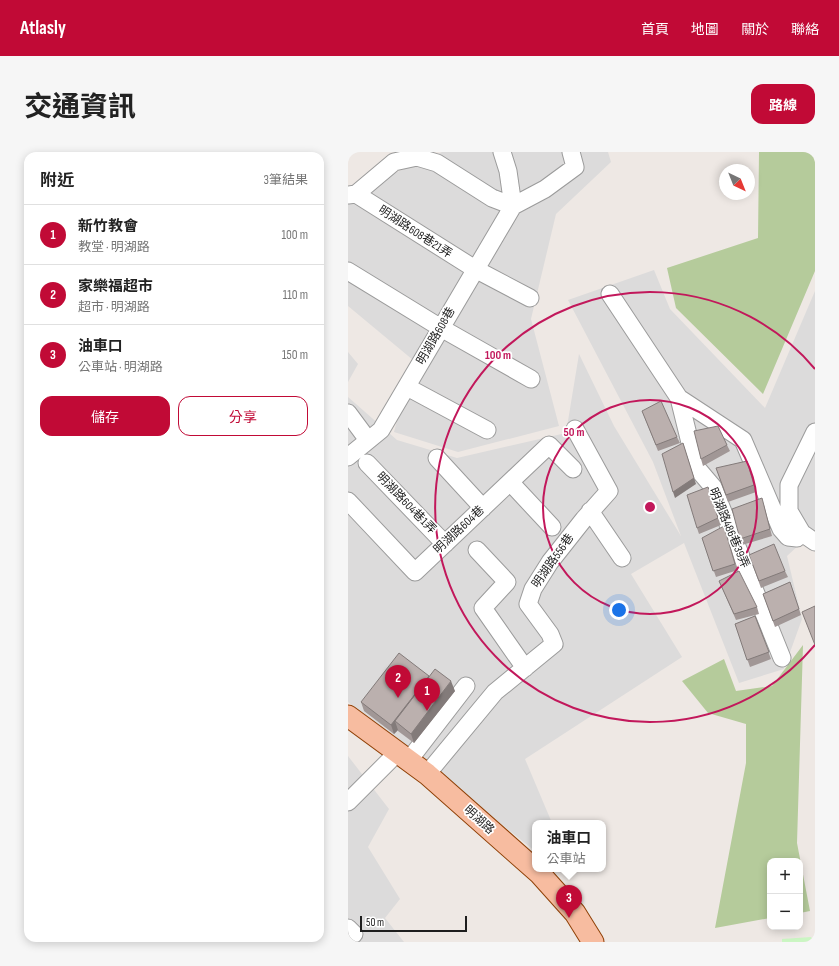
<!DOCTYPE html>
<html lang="zh-TW">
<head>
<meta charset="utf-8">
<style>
  body { margin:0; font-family:"Sofia Sans Condensed","Noto Sans TC",sans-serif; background:#f6f6f6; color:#222 }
  .controls { position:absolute; right:12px; bottom:12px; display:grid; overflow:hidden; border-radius:8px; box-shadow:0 2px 10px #0003 }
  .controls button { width:36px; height:36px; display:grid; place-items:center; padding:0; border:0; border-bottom:1px solid #e0e0e0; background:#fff; color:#222; font:20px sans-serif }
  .compass { position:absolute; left:371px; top:12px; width:36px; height:36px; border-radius:50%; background:#fff; box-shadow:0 2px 10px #0003; rotate:137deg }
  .scale { position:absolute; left:12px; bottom:10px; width:107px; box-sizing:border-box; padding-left:4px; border:2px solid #1e1e1e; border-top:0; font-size:11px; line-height:14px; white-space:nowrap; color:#1e1e1e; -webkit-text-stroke:3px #fff; paint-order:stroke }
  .you { position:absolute; left:271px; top:458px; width:14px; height:14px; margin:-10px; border:3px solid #fff; border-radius:50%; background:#1a73e8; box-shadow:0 0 0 6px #1a73e833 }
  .badge { display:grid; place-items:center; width:26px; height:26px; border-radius:50%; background:#c10a36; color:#fff; font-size:13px; font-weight:700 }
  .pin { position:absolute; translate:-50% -33px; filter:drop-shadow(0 1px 2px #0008) }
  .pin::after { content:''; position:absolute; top:21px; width:14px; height:12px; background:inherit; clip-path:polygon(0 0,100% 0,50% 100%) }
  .popup { position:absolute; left:184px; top:668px; width:74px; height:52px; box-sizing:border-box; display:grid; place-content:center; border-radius:8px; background:#fff; filter:drop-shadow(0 1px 3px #0005); font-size:13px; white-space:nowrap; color:#767676 }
  .popup b { font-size:15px; color:#222 }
  .popup::after { content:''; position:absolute; left:50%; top:100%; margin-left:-8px; border:8px solid transparent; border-top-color:#fff }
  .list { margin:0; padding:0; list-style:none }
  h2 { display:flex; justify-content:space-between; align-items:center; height:52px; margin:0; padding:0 16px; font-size:17px }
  h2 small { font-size:13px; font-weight:400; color:#767676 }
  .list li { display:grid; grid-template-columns:26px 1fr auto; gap:12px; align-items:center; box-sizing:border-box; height:60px; padding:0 16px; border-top:1px solid #e0e0e0 }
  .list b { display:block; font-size:15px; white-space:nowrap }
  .list p { margin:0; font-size:13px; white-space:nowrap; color:#767676 }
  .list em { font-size:13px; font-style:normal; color:#767676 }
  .actions { display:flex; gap:8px; padding:12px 16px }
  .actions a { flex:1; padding:9px 0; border:1px solid #c10a36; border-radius:12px; text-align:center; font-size:14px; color:#c10a36 }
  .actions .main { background:#c10a36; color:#fff }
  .map { position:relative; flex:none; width:467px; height:790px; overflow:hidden; border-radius:12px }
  header { display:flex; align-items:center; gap:24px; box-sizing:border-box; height:56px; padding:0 20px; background:#c10a36; color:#fff }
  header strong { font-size:19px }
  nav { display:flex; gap:22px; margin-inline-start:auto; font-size:14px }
  .intro { display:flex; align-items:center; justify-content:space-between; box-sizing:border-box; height:96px; padding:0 24px }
  h1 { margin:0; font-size:28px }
  .button { padding:10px 18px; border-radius:12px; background:#c10a36; color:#fff; font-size:14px; font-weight:700 }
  main { display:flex; gap:24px; padding:0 24px }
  aside { flex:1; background:#fff; border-radius:12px; box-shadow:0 2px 10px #0003 }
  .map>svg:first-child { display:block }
</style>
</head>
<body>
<header>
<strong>Atlasly</strong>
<nav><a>首頁</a><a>地圖</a><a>關於</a><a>聯絡</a></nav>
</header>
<div class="intro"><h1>交通資訊</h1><a class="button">路線</a></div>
<main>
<aside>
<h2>附近<small>3筆結果</small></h2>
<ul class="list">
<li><span class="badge">1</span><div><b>新竹教會</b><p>教堂 · 明湖路</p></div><em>100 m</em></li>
<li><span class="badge">2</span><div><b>家樂福超市</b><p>超市 · 明湖路</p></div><em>110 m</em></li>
<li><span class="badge">3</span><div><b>油車口</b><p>公車站 · 明湖路</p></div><em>150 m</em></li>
</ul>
<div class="actions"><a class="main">儲存</a><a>分享</a></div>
</aside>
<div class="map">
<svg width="467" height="790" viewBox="0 0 467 790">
  <rect width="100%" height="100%" fill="#eee8e4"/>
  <!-- residential -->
  <path fill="#dcdbdb" d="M94 0H260L263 10 208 62 183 167 211 274 110 300 46 280 65 208 0 154V42Z
    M306 118 322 157 417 256 467 139V378L439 404 454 467 436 517 391 531 336 391 283 422 334 505 177 607 204 671H187V699L0 550V245L49 288 109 306 218 281 231 202 266 274 333 384 305 310 220 148Z
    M0 200 10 212 0 230Z
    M0 604 41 657 20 695 52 747 37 766 56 790H0Z"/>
  <!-- forest -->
  <path fill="#b5cb9b" d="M411 0H467V119L415 242 328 156 319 116 410 86Z
    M455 493 449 691 462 759 452 761V709H422V766L367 776 398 611V572L360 561 334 529 376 507 388 539 424 534Z"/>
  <!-- park -->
  <path fill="#cbf6c3" d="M463 785 466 790H434V787Z"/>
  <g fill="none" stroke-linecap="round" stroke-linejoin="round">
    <!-- minor casing -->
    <g stroke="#9b9b9b" stroke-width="19">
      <path id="minor" d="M154 0 160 19 165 54
        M8 42 127 117 182 146
        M0 43 8 42 46 10 69 5 89 11 144 46 165 54
        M165 54 197 37 227 15 223 0
        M0 119 93 176 183 227
        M262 142 331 246 395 288 433 377 440 385 449 386 454 381
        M59 235 139 278
        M331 246 348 315 365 335 434 506
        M0 261 20 288
        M467 280 441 333V359L454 381 467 390
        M0 305 33 278 165 54
        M89 306 135 356
        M19 311 97 392
        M162 330 204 375
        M0 349 67 420 201 293 225 317
        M242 359 274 406
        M129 398 159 430 135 456 177 516
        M61 608 118 534
        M79 622 147 540 206 492 202 482 180 452 185 437 202 410 236 367 261 339 227 277
        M0 650 50 600
        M0 776 6 782"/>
    </g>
    <!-- major casing -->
    <g stroke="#904107" stroke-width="23">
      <path id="major" d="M0 564 79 622 192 722 227 761 245 790"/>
    </g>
    <!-- minor -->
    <use href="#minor" stroke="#fff" stroke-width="17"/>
    <!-- major -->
    <use href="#major" stroke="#f7bca0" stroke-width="21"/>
  </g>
  <!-- wall -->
  <path fill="#a19796" d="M294 259 329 285 332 291 310 299Z
    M379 293 382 299 355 314 353 307Z
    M401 315 408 340 380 350 368 316Z
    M360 335 373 373 351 382 349 376Z
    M416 353 424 384 394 393 392 387Z
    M378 381 390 418 368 425 354 386Z
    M401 403 437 419 440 425 413 436Z
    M371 429 409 455 411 462 388 468Z
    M442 430 453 463 427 475 415 442Z
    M407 464 423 507 402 515 387 472Z
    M81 525 107 539 66 591 50 579V578L46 582 16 559 13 550Z"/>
  <!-- shaded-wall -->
  <path fill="#837b7a" d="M335 291 348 332 327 346 325 340Z
    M81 524 84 533 47 569 50 578 46 582 43 573Z
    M103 529 107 539 66 591 63 582Z"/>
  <!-- building -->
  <path fill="#bbb0ae" stroke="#837b7a" d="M313 249 329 285 308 293 294 259Z
    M370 274 379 293 353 307 346 279Z
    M335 291 346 326 325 340 314 302Z
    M399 309 406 333 378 343 368 316Z
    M360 335 370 366 349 376 339 343Z
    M414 346 422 377 392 387 384 357Z
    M376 374 387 412 365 419 354 386Z
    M426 392 437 419 411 429 401 403Z
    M391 419 409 455 386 462 371 429Z
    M442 430 451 457 425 469 415 442Z
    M467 454V493L454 460Z
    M407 464 421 500 399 508 387 472Z
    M51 501 81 524 43 573 13 550Z
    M87 517 103 529 63 582 47 569Z"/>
  <!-- distance rings -->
  <g fill="none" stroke="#c2185b" stroke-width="2">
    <circle cx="302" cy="355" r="107"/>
    <path d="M467 493A215 215 0 1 1 467 217"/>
  </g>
  <g text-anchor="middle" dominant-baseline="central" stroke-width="3.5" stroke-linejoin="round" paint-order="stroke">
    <!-- street labels -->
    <g font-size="12" fill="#1e1e1e" stroke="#fff">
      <text transform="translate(67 80) rotate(33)">明湖路608巷21弄</text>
      <text transform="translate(88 184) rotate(-60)">明湖路608巷</text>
      <text transform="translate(58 351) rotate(46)">明湖路604巷1弄</text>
      <text transform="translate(381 376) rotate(67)">明湖路486巷39弄</text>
      <text transform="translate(111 378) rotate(-43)">明湖路604巷</text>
      <text transform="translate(205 409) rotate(-55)">明湖路556巷</text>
      <text transform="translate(131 668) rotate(42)">明湖路</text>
    </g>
  </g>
  <circle cx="302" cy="355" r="6" fill="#c2185b" stroke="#fff" stroke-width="2"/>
  <g font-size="12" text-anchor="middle" font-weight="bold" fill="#c2185b" stroke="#fff" stroke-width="3.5" stroke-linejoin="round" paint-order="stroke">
    <text x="150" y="207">100 m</text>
    <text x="226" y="284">50 m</text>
  </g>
</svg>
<div class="controls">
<button>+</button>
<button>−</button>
</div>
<svg class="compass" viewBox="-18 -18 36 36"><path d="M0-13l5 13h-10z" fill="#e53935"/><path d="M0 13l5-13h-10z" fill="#767676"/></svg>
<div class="scale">50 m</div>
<div class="you"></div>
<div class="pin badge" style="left:79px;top:559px">1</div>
<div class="pin badge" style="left:50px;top:546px">2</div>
<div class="pin badge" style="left:221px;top:766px">3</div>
<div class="popup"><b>油車口</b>公車站</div>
</div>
</main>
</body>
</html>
